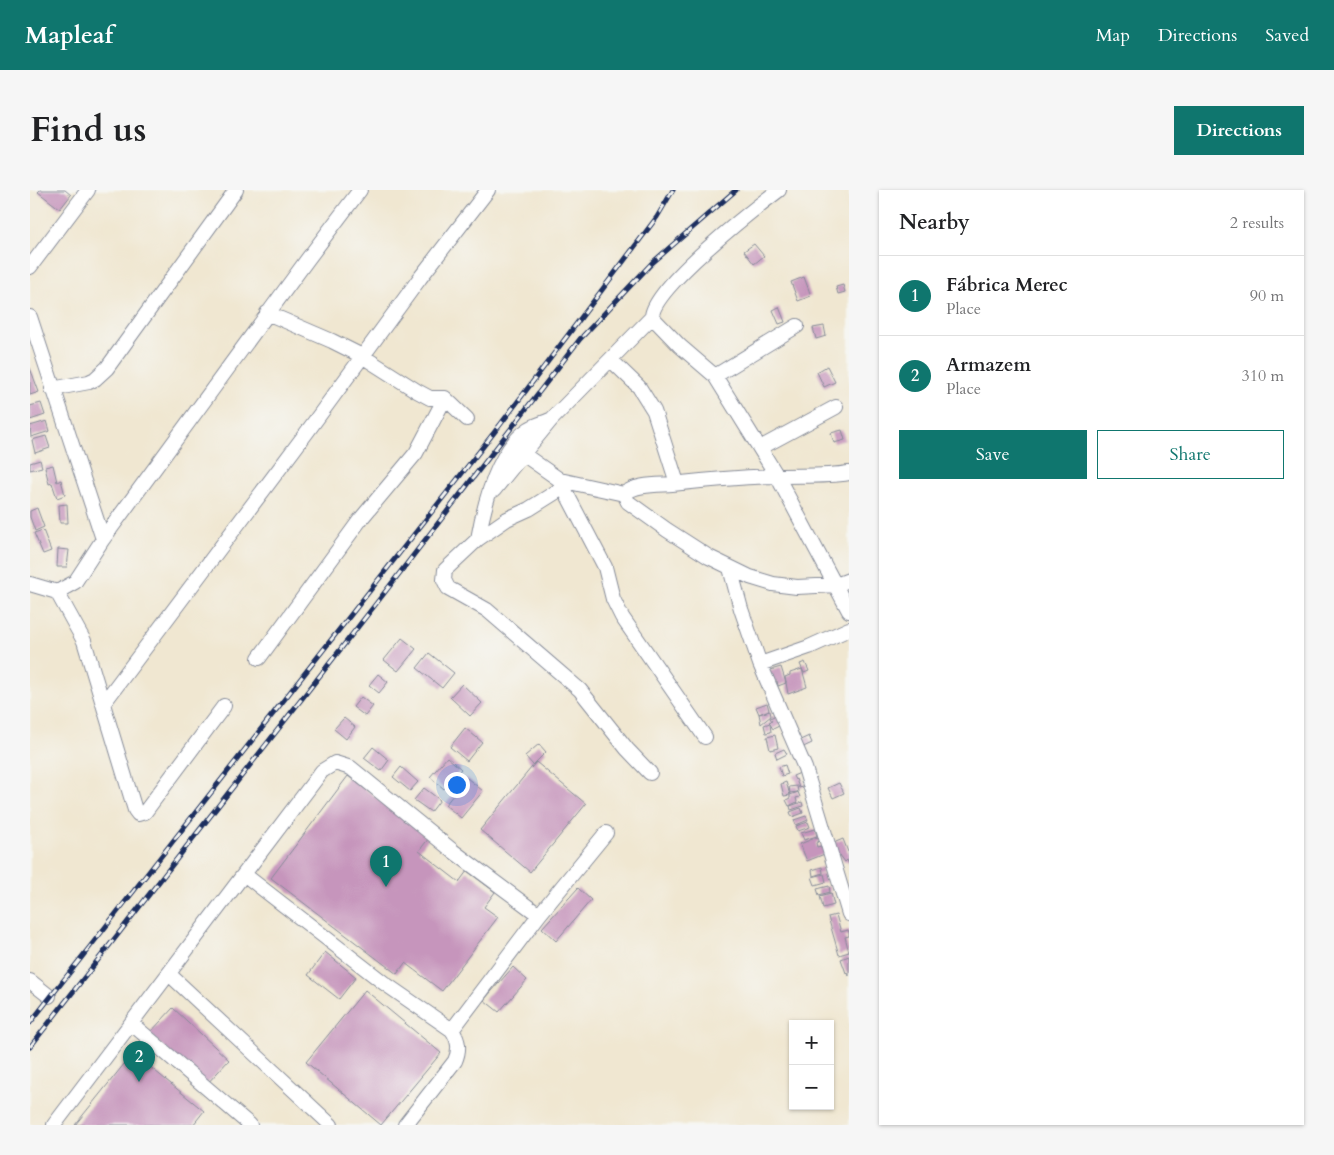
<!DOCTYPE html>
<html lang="en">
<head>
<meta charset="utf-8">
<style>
  body { margin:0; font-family:Cardo,serif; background:#f6f6f6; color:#202124 }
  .controls { position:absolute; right:15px; bottom:15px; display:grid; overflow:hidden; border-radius:0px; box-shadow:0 1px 4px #0004 }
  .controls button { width:45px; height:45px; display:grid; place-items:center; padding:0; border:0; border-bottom:1px solid #e0e0e0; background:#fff; color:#202124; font:25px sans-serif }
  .you { position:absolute; left:426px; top:594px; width:18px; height:18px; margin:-12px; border:4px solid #fff; border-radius:50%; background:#1a73e8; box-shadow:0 0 0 8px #1a73e833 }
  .badge { display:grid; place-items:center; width:32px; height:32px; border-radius:50%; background:#0f766e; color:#fff; font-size:16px; font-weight:700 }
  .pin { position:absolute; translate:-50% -41px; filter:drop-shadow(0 1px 2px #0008) }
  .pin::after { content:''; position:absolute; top:26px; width:18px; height:15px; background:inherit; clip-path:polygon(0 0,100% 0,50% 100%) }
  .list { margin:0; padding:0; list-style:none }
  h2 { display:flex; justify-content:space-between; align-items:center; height:65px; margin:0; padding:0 20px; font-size:21px }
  h2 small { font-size:16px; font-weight:400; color:#757577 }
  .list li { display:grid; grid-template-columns:32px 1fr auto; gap:15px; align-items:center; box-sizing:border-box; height:80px; padding:0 20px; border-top:1px solid #e0e0e0 }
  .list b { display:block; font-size:19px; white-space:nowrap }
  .list p { margin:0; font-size:16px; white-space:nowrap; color:#757577 }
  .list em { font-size:16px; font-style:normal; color:#757577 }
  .actions { display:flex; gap:10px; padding:15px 20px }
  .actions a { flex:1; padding:11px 0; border:1px solid #0f766e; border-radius:0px; text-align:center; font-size:18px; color:#0f766e }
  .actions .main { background:#0f766e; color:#fff }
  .map { position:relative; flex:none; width:819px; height:935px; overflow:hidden; border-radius:0px }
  header { display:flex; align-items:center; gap:30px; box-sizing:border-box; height:70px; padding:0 25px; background:#0f766e; color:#fff }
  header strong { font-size:24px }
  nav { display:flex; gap:28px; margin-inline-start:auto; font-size:18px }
  .intro { display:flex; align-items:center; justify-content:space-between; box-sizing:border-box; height:120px; padding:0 30px }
  h1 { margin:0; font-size:35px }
  .button { padding:12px 22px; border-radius:0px; background:#0f766e; color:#fff; font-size:18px; font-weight:700 }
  main { display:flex; gap:30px; padding:0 30px }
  aside { flex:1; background:#fff; border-radius:0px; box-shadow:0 1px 4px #0004 }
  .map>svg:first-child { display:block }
</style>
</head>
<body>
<header>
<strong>Mapleaf</strong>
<nav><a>Map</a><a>Directions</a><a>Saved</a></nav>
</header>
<div class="intro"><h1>Find us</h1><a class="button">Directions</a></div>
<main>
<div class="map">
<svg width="819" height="935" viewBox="0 0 819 935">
  <rect width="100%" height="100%" fill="#f6f6f2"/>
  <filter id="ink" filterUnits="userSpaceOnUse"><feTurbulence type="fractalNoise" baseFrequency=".02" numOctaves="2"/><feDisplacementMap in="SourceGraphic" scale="10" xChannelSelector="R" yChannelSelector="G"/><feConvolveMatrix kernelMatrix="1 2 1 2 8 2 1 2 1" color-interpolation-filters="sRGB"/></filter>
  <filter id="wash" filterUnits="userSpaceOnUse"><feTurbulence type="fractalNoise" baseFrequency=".0096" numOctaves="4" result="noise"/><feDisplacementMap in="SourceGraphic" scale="20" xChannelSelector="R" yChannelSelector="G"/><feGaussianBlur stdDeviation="1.12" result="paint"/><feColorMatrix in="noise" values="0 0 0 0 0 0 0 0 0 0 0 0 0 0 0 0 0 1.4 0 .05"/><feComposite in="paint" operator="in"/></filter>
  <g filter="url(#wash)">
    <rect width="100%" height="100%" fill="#f0e7d1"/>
    <g id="blocks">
      <!-- building -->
      <path fill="#c695bc" d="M10 0H35L41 5 30 19 8 2Z
        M724 54 734 66 724 74 714 61Z
        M774 87 781 106 768 111 761 92Z
        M813 95 815 102 808 104 806 97Z
        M749 117 755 132 749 134 743 120Z
        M794 136 796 146 786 149 783 138Z
        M797 176 805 192 794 197 787 182Z
        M0 178 9 202 0 205Z
        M11 213 15 225 0 230V216Z
        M17 231 20 241 1 247 0 236Z
        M812 240 815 250 804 253 801 243Z
        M16 246 20 258 5 263 2 250Z
        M10 270 12 277 0 280V273Z
        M23 275 27 292 31 290 35 305 27 308 22 293 19 294 15 277Z
        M37 314 38 333H30L29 315Z
        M7 318 14 337 5 341 0 327V321Z
        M13 340 21 361 13 364 4 343Z
        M28 359 39 360 37 377H27Z
        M372 448 386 459 368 481 354 470Z
        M399 463 424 483 412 498 387 478Z
        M775 472 779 481 774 483 770 474Z
        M751 477 756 493 748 496 747 491 740 493 737 481Z
        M772 479 777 497 758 504 755 487 760 485V483Z
        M348 484 358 492 349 503 339 495Z
        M432 494 452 513 440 526 420 507Z
        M331 507 343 516 335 526 323 517Z
        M737 513 739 520 729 524 726 517Z
        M740 521 741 526 731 534 729 524Z
        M746 525 751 535 743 539 740 534 741 542 736 543 734 535 740 533 739 532 742 531 740 528Z
        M314 528 325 537 316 549 304 539Z
        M435 538 452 552 437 571 420 557Z
        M745 545 748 558 740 560 737 547Z
        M779 546 782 553 769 559 766 552Z
        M509 554 516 562 503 575 495 566Z
        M343 557 359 570 351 581 334 568Z
        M754 559 757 564 747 569 745 563Z
        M417 567 431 579 414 599 400 587Z
        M506 572 556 614 500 682 450 640Z
        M755 575 758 584 752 586 749 577Z
        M371 577 388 592 380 601 363 587Z
        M770 583 775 596 769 598 766 589 765 590 763 586Z
        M318 586 399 648 389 661 429 692 437 681 465 702 454 717 468 727 412 801 375 773 367 784 241 688Z
        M437 588 453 601 431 628 415 615Z
        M756 592 760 605 754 606 751 594Z
        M809 593 814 603 803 608 798 598Z
        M767 596 768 602 760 603 759 597Z
        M394 598 410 610 401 622 384 610Z
        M768 602 770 607 766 608 767 612 759 616 756 610 760 608V605Z
        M772 612 773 616 761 620 760 616Z
        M771 618 773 623 762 627 760 622Z
        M776 626 778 630 766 635 764 630Z
        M778 632 780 637 768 641 766 636Z
        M785 639 787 646 774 650 771 643Z
        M790 646 791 650 786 653 787 657 794 655 797 663 777 671 770 654Z
        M813 649 818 662H819V674L817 670 815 672 810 665 806 667 801 654Z
        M792 677 793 683 783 686 782 680Z
        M794 684 796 692 785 695 782 687Z
        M799 696 800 702 789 705 787 699Z
        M548 698 561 710 526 751 512 738Z
        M801 703 804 715 793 718 790 706Z
        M806 725 811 742 818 740 819 742V746L815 747 819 762 809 765 798 727Z
        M295 762 326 787 309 809 278 785Z
        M819 766V786L817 782 816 783 811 769Z
        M483 777 497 790 469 822 454 810Z
        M335 800 411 863 351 935 276 872Z
        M143 818 199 870 175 896 119 844Z
        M103 863 174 921 163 935H45Z"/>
    </g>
  </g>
  <g filter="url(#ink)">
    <use href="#blocks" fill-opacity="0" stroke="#868b98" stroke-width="1"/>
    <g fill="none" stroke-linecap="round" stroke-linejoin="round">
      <!-- minor casing -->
      <g stroke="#868b98" stroke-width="16">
        <path id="minor" d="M0 77 58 0
          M237 123 302 151 332 166 387 201 400 208H415L437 229
          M0 127 73 349
          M622 127 650 156 685 186 747 286 819 421
          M581 170 609 197 624 221 647 293
          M685 186 767 136
          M22 199 59 192 65 189 77 178 206 0
          M730 258 806 217
          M530 291 575 377 583 409 592 427 675 547
          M534 297 499 319 477 329 448 349 415 380 414 390 418 398 457 420 550 500 597 559 620 583
          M464 300 493 264
          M594 304 530 290 493 264 521 230 622 127C621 99 725 18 749 0
          M594 304 598 312 637 340 679 367 720 387 743 394 767 397 806 395 819 390
          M594 304C605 294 627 295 642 294 677 290 711 287 746 286 771 285 794 287 819 283
          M448 349C454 315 468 259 499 239 505 235 514 233 520 230
          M700 378 711 419 730 474 775 578 819 724
          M0 394 27 402 45 392 73 349 277 70 330 0
          M27 402 54 451 105 620 108 624 115 622 194 516
          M229 468 330 330 386 263 415 208
          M730 474 779 457 819 439
          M73 514 277 242 390 88 458 0
          M215 685 354 793 422 840C429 851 430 859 425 871L375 935
          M139 784 301 935
          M0 791 19 806
          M102 834 220 935
          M422 840 509 725 576 643
          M24 935 292 581 305 573 321 578 423 661 509 725"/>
      </g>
      <!-- minor -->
      <use href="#minor" stroke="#fff" stroke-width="14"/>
      <!-- rail casing -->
      <g stroke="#1b2f5e" stroke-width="5">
        <path id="rail" d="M0 833 470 235 627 27 643 0
          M0 857 345 415 550 149 622 73 706 0"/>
      </g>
      <!-- rail -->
      <use href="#rail" stroke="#f6f6f2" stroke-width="3" stroke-dasharray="9" stroke-linecap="butt"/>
    </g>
  </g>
</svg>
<div class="controls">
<button>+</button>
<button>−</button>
</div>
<div class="you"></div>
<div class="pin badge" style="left:356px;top:697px">1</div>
<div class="pin badge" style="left:109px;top:892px">2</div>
</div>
<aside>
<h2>Nearby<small>2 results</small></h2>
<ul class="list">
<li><span class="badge">1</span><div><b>Fábrica Merec</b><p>Place</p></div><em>90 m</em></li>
<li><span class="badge">2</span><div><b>Armazem</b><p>Place</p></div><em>310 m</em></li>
</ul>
<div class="actions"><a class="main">Save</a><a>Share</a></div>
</aside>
</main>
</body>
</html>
